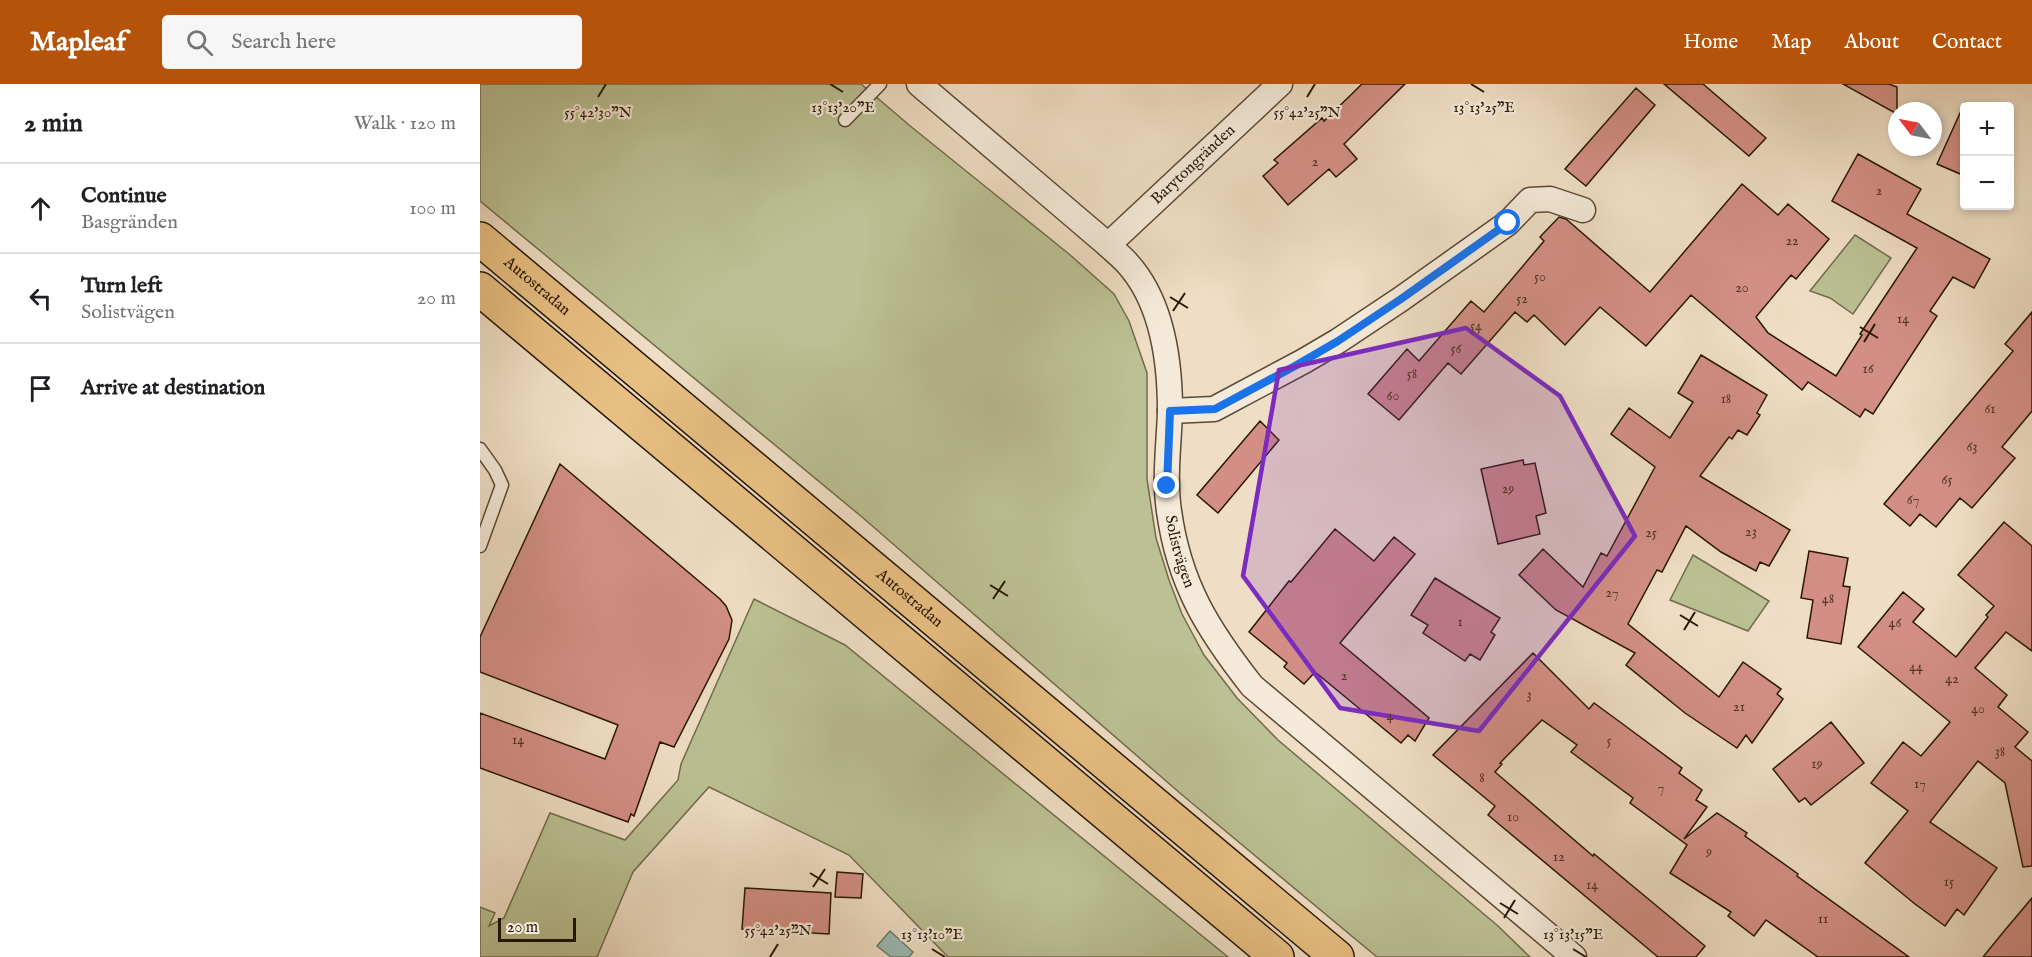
<!DOCTYPE html>
<html lang="en">
<head>
<meta charset="utf-8">
<style>
  body { margin:0; font-family:"IM FELL English",serif; background:#f6f6f6; color:#202124 }
  .controls { position:absolute; right:18px; top:18px; display:grid; overflow:hidden; border-radius:6px; box-shadow:0 3px 9px #0003 }
  .controls button { width:54px; height:54px; display:grid; place-items:center; padding:0; border:0; border-bottom:2px solid #e0e0e0; background:#fff; color:#202124; font:30px sans-serif }
  .compass { position:absolute; left:1408px; top:18px; width:54px; height:54px; border-radius:50%; background:#fff; box-shadow:0 3px 9px #0003; rotate:302deg }
  .scale { position:absolute; left:18px; bottom:15px; width:78px; box-sizing:border-box; padding-left:6px; border:3px solid #281703; border-top:0; font-size:16px; line-height:21px; white-space:nowrap; color:#281703; -webkit-text-stroke:4px #f5ead9; paint-order:stroke }
  .stop { position:absolute; width:18px; height:18px; margin:-14px; border:4px solid #1a73e8; border-radius:50%; background:#fff }
  .stop.end { background:#1a73e8; border-color:#fff; box-shadow:0 2px 6px #0008 }
  .list { margin:0; padding:0; list-style:none }
  h2 { display:flex; justify-content:space-between; align-items:center; height:78px; margin:0; padding:0 24px; font-size:26px }
  h2 small { font-size:20px; font-weight:400; color:#757577 }
  .list li { display:grid; grid-template-columns:39px 1fr auto; gap:18px; align-items:center; box-sizing:border-box; height:90px; padding:0 24px; border-top:2px solid #e0e0e0 }
  .list b { display:block; font-size:22px; white-space:nowrap }
  .list p { margin:0; font-size:20px; white-space:nowrap; color:#757577 }
  .list em { font-size:20px; font-style:normal; color:#757577 }
  .icon { flex:none; width:33px; height:33px; fill:none; stroke:currentColor; stroke-width:2; stroke-linecap:round; stroke-linejoin:round }
  .map { position:relative; flex:none; width:1552px; height:873px; overflow:hidden }
  header { display:flex; align-items:center; gap:36px; box-sizing:border-box; height:84px; padding:0 30px; background:#b45309; color:#fff }
  header strong { font-size:28px }
  nav { display:flex; gap:33px; margin-inline-start:auto; font-size:21px }
  .search { width:420px; height:54px; background:#f6f6f6; display:flex; align-items:center; gap:15px; box-sizing:border-box; padding:0 21px; border-radius:6px; color:#757577; font-size:22px }
  main { display:flex }
  aside { flex:1; background:#fff }
  .map>svg:first-child { display:block }
</style>
</head>
<body>
<header>
<strong>Mapleaf</strong>
<div class="search"><svg class="icon" aria-label="search" viewBox="0 0 24 24"><circle cx="10" cy="10" r="6"/><path d="M15 15l6 6"/></svg>Search here</div>
<nav><a>Home</a><a>Map</a><a>About</a><a>Contact</a></nav>
</header>
<main>
<aside>
<h2>2 min<small>Walk · 120 m</small></h2>
<ul class="list">
<li><svg class="icon" aria-label="ahead" viewBox="0 0 24 24"><path d="M12 20V5M6 11l6-6 6 6"/></svg><div><b>Continue</b><p>Basgränden</p></div><em>100 m</em></li>
<li><svg class="icon" aria-label="left" viewBox="0 0 24 24"><path d="M17 20v-9H6M10 6l-5 5 5 5"/></svg><div><b>Turn left</b><p>Solistvägen</p></div><em>20 m</em></li>
<li><svg class="icon" aria-label="arrive" viewBox="0 0 24 24"><path d="M6 21V4h12l-3 4 3 4H6"/></svg><div><b>Arrive at destination</b></div></li>
</ul>
</aside>
<div class="map">
<svg width="1552" height="873" viewBox="0 0 1552 873">
  <rect width="100%" height="100%" fill="#efdec5"/>
  <filter id="stains"><feTurbulence type="fractalNoise" baseFrequency=".00333" numOctaves="4"/><feColorMatrix values="0 0 0 0 .2 0 0 0 0 .09 0 0 0 0 .02 0 0 0 .5 -.17"/></filter>
  <radialGradient id="worn" r=".72"><stop offset=".6" stop-color="#630" stop-opacity="0"/><stop offset="1" stop-color="#630" stop-opacity=".3"/></radialGradient>
  <!-- green -->
  <path fill="#bbc194" stroke="#726c4c" stroke-width="1.5" d="M0 0H381L429 41 589 170 634 210 649 237 667 289V395L676 454 689 496 702 530 724 571 757 614 798 656 1018 842 1050 873H897L701 710 382 433 0 117Z
    M1375 151 1411 174 1373 230 1350 214 1330 207Z
    M1213 471 1289 517 1268 547 1190 516Z
    M274 515 365 561 748 873H468L369 771 229 703 153 788 117 873H0V823L15 829 9 842 24 834 70 729 145 756 198 696 201 680Z"/>
  <!-- water -->
  <path fill="#9abcb4" stroke="#6c7a6d" stroke-width="1.5" d="M410 847 433 868 429 873H411L397 862Z"/>
  <!-- building -->
  <path fill="#d38f86" stroke="#281703" stroke-width="1.5" d="M882 0H925L864 60 877 75 856 93 849 85 808 121 783 92 798 79 794 76 842 34 844 37Z
    M1184 0H1223L1286 54 1269 72Z
    M1363 0H1409L1417 3V30Z
    M1156 4 1175 21 1106 102 1085 85Z
    M1485 18V92L1457 80Z
    M1378 70 1441 105 1427 130 1510 175 1494 204 1473 193 1450 227 1457 232 1393 330 1385 325 1380 333 1328 298 1322 306 1211 211 1166 262 1120 223 1085 261 1054 231 1047 238 1035 228 981 290 968 279 919 336 888 310 927 265 939 277 991 217 1004 228 1064 157 1060 153 1079 133 1086 135 1170 208 1262 100 1298 131 1308 120 1349 155 1316 195 1311 191 1276 233 1288 249 1356 292 1382 251 1380 250 1437 164 1352 117Z
    M1552 228V327L1522 363 1535 374 1492 424 1480 414 1456 443 1440 430 1430 442 1404 420 1533 267 1525 260Z
    M1221 271 1287 311 1277 329 1280 331 1267 351 1258 346 1252 355 1249 353 1220 392 1310 446 1289 482 1280 478 1276 487 1241 468 1206 442 1182 488 1177 486 1148 540 1239 613 1263 578 1301 605 1297 610 1303 615 1272 659 1266 651 1257 664 1205 629 1146 581 1155 569 1076 526 1039 491 1063 465 1103 503 1121 469 1127 472 1175 383 1131 350 1149 324 1190 354 1213 318 1198 309Z
    M780 337 799 356 738 429 717 411Z
    M1043 376 1044 381 1055 379 1066 429 1056 432 1060 450 1018 460 1001 385Z
    M80 380 240 515 246 522 252 536 249 555 194 663 180 658 154 732 151 730 148 738 0 684V629L125 675 138 641 0 588V553Z
    M1524 438 1552 462V567L1526 548 1495 584 1527 611 1518 623 1548 648 1535 663 1552 677V782L1543 783 1525 699 1498 677 1450 738 1517 784 1484 831 1477 825 1465 842 1435 820 1385 779 1428 727 1391 699 1423 658 1441 672 1470 638 1378 563 1423 508 1444 525 1433 538 1476 573 1508 533 1506 531 1514 522 1478 491Z
    M855 445 894 477 914 453 935 470 860 559 949 634 935 657 928 651 921 659 835 588 824 600 804 583 807 579 769 548 809 497 811 498Z
    M1329 467 1368 474 1363 502 1370 503 1361 560 1327 554 1333 516 1321 514Z
    M955 494 1020 534 1011 548 1015 551 1000 576 990 570 985 577 943 549 948 541 931 531Z
    M1053 569 1109 625 1114 619 1140 638 1202 684 1199 689 1222 706 1216 716 1227 723 1204 755 1237 729 1267 749 1265 752 1318 790 1317 792 1429 873H1338L1286 836 1274 852 1248 832 1251 828 1190 789 1207 761 1150 719 1153 714 1091 668 1097 661 1062 636 1020 679 1022 680 1015 688 1113 772 1114 770 1225 862 1216 873H1178L1008 731 1015 722 953 671Z
    M1351 638 1384 679 1331 721 1325 714 1319 718 1293 685Z
    M357 788 383 790 381 814 355 813Z
    M265 804 351 809 349 850 262 845Z
    M1552 814V873H1503L1525 846Z"/>
  <g fill="none" stroke-linecap="round" stroke-linejoin="round">
    <!-- service casing -->
    <g stroke="#5a4934" stroke-width="15">
      <path id="service" d="M365 36 400 0
        M0 365 15 386 22 401 0 462"/>
    </g>
    <!-- minor casing -->
    <g stroke="#5a4934" stroke-width="27">
      <g id="minor">
        <path id="s1" d="M439 0 628 161C634 167 642 173 648 180 682 218 690 277 690 327 689 360 684 394 689 427 699 500 728 546 772 602L1094 873"/>
        <path id="s2" d="M628 161 800 0"/>
        <path d="M690 327 734 325 824 277 858 257 921 215 1028 139 1050 116 1070 115 1103 126"/>
      </g>
    </g>
    <!-- motorway casing -->
    <g stroke="#281703" stroke-width="36">
      <g id="motorway">
        <path id="s3" d="M0 155 857 873"/>
        <path d="M0 205 797 873"/>
      </g>
    </g>
    <!-- service -->
    <use href="#service" stroke="#f5ead9" stroke-width="12"/>
    <!-- minor -->
    <use href="#minor" stroke="#f5ead9" stroke-width="24"/>
    <!-- motorway -->
    <use href="#motorway" stroke="#e8bf82" stroke-width="33"/>
  </g>
  <g fill="none" stroke-linecap="round" stroke-linejoin="round">
    <!-- route -->
    <path stroke="#1a73e8" stroke-width="8" d="M687 402 690 327 735 325 815 282 858 257 921 215 1028 139"/>
  </g>
  <!-- marked area -->
  <path fill="#7b2cbf" fill-opacity="0.2" stroke="#7b2cbf" stroke-width="4.5" stroke-linejoin="round" d="M986 244 1080 312 1155 452 999 647 860 624 763 492 799 286Z"/>
  <!-- ticks -->
  <path fill="none" stroke="#281703" stroke-width="2" d="M350 0 363 8M991 0 1004 8M118 13 126 0M827 13 835 0M690 213 708 224M693 227 705 209M1380 243 1398 254M1384 258 1395 240M510 501 528 512M513 515 525 497M1200 531 1218 542M1204 546 1215 528M330 789 348 800M333 803 345 785M1020 819 1038 830M1024 834 1035 816M452 865 465 873M1093 865 1106 873M290 873 298 860"/>
  <g text-anchor="middle" dominant-baseline="central" stroke-width="4.5" stroke-linejoin="round" paint-order="stroke">
    <!-- number labels -->
    <g font-size="14" fill="#533524">
      <text x="835" y="78">2</text>
      <text x="1399" y="107">2</text>
      <text x="1312" y="157">22</text>
      <text x="1060" y="193">50</text>
      <text x="1262" y="204">20</text>
      <text x="1042" y="215">52</text>
      <text x="1423" y="235">14</text>
      <text x="996" y="242">54</text>
      <text x="976" y="265">56</text>
      <text x="1388" y="285">16</text>
      <text x="932" y="290">58</text>
      <text x="913" y="312">60</text>
      <text x="1246" y="315">18</text>
      <text x="1510" y="325">61</text>
      <text x="1492" y="363">63</text>
      <text x="1467" y="396">65</text>
      <text x="1028" y="405">29</text>
      <text x="1433" y="416">67</text>
      <text x="1271" y="448">23</text>
      <text x="1171" y="449">25</text>
      <text x="1132" y="509">27</text>
      <text x="1348" y="515">48</text>
      <text x="980" y="538">1</text>
      <text x="1415" y="539">46</text>
      <text x="1436" y="583">44</text>
      <text x="864" y="592">2</text>
      <text x="1472" y="595">42</text>
      <text x="1049" y="611">3</text>
      <text x="1259" y="623">21</text>
      <text x="1498" y="625">40</text>
      <text x="910" y="632">4</text>
      <text x="38" y="656">14</text>
      <text x="1129" y="657">5</text>
      <text x="1520" y="668">38</text>
      <text x="1337" y="680">19</text>
      <text x="1002" y="694">8</text>
      <text x="1440" y="700">17</text>
      <text x="1181" y="704">7</text>
      <text x="1033" y="733">10</text>
      <text x="1229" y="768">9</text>
      <text x="1079" y="773">12</text>
      <text x="1469" y="798">15</text>
      <text x="1112" y="801">14</text>
      <text x="1343" y="835">11</text>
    </g>
    <!-- street labels -->
    <g font-size="16" fill="#281703" stroke="#f5ead9">
      <text stroke="none"><textPath href="#s2" startOffset="117">Barytongränden</textPath></text>
      <text stroke="none"><textPath href="#s3" startOffset="74">Autostradan</textPath></text>
      <text stroke="none"><textPath href="#s1" startOffset="574">Solistvägen</textPath></text>
      <text stroke="none"><textPath href="#s3" startOffset="560">Autostradan</textPath></text>
    </g>
  </g>
  <g font-size="15" text-anchor="middle" fill="#281703" stroke="#f5ead9" stroke-width="4.5" stroke-linejoin="round" paint-order="stroke">
    <text x="1004" y="28">13°13'25"E</text>
    <text x="363" y="28">13°13'20"E</text>
    <text x="118" y="33">55°42'30"N</text>
    <text x="827" y="33">55°42'25"N</text>
    <text x="298" y="851">55°42'25"N</text>
    <text x="452" y="855">13°13'10"E</text>
    <text x="1093" y="855">13°13'15"E</text>
  </g>
  <rect width="100%" height="100%" filter="url(#stains)"/>
  <rect width="100%" height="100%" fill="url(#worn)"/>
</svg>
<div class="controls">
<button>+</button>
<button>−</button>
</div>
<svg class="compass" viewBox="-18 -18 36 36"><path d="M0-13l5 13h-10z" fill="#e53935"/><path d="M0 13l5-13h-10z" fill="#757577"/></svg>
<div class="scale">20 m</div>
<div class="stop" style="left:1028px;top:139px"></div>
<div class="stop end" style="left:687px;top:402px"></div>
</div>
</main>
</body>
</html>
